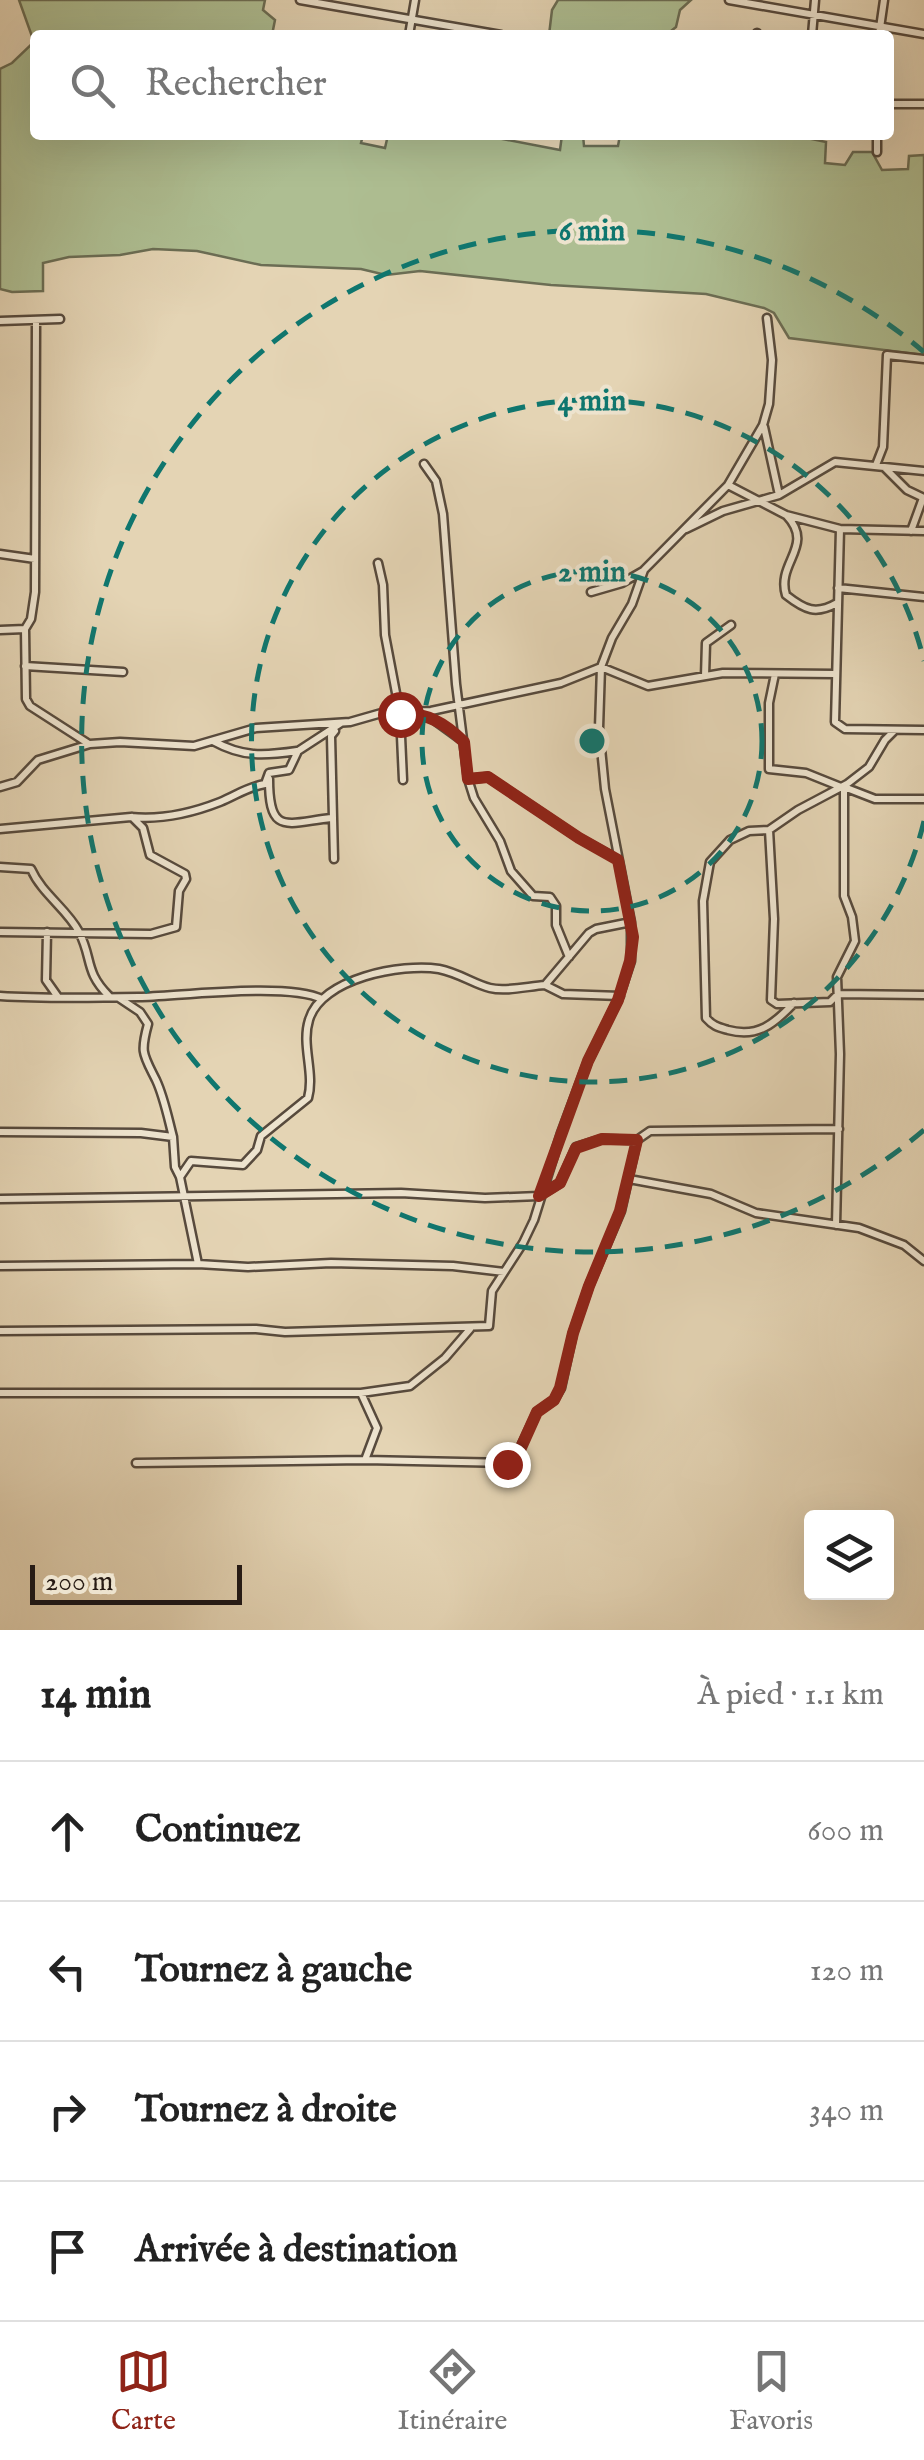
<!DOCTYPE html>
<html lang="fr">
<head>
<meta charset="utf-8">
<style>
  body { margin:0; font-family:"IM FELL English",serif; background:#f6f6f6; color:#222 }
  .controls { position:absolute; right:30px; bottom:30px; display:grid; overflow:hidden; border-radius:10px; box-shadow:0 10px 40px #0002 }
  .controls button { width:90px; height:90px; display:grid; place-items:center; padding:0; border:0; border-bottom:2px solid #e0e0e0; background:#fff; color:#222; font:50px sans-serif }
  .scale { position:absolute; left:30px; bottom:25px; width:212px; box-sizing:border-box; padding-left:10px; border:5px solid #281c15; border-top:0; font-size:28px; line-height:35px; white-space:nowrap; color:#281c15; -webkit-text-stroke:8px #ede3ce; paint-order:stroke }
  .stop { position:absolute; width:30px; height:30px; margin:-22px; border:8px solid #8f2418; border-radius:50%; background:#fff }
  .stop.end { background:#8f2418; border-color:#fff; box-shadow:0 2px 10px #0008 }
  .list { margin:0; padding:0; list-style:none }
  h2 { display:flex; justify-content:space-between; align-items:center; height:130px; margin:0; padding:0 40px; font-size:42px }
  h2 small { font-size:32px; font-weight:400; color:#767676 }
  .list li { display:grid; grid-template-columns:65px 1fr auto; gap:30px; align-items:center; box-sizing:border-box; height:140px; padding:0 40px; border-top:2px solid #e0e0e0 }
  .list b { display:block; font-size:38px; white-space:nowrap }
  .list em { font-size:32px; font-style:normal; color:#767676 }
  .icon { flex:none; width:55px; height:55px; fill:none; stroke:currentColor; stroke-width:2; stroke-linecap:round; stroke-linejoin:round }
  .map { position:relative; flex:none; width:924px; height:1630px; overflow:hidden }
  .search { position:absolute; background:#fff; box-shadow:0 10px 40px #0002; left:30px; right:30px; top:30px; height:110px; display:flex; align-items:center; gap:25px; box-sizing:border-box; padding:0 35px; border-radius:10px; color:#767676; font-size:38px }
  .sheet { height:690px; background:#fff }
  nav { display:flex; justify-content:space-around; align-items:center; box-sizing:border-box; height:140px; border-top:2px solid #e0e0e0; background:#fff; font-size:28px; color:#767676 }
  nav a { display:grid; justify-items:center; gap:5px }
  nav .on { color:#8f2418 }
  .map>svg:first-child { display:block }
</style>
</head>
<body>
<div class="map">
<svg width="924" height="1630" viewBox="0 0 924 1630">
  <rect width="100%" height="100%" fill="#e4d4b4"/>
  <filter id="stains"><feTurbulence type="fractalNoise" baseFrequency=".002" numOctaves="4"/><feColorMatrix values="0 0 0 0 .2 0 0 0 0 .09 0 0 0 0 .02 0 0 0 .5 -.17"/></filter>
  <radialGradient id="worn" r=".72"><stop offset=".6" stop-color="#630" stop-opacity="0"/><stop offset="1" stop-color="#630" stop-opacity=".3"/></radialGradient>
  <!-- green -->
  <path fill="#aebe92" stroke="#6b6d54" stroke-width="2.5" d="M19 0H265L263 10 275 20 272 35H35V135H363L361 143 385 148 388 135H482L560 150 562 135H583L584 146H618L620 135 720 138V135H793L826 142 825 163 845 165 853 152H872L882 170 908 169 909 156 924 155V355L789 338 774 313 764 308 706 294 551 285 420 271 386 275 361 269 261 265 197 251 153 249 120 255 69 257 43 263V291L12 292 0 289V69L12 63 34 42Z
    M558 0H691L680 10 676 27 666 35H549L552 10Z"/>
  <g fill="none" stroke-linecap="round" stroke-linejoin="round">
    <!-- minor casing -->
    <g stroke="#574a3d" stroke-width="11">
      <path id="minor" d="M300 0 501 35
        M729 0 924 34
        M757 33V35
        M409 35 415 0
        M812 35 815 0
        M879 35 884 0
        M889 104H924
        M877 152V135
        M0 321 60 319
        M36 322 35 592 31 619 25 629 26 699 30 706 89 744
        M764 427 779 495
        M424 464 436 481 443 514 456 684 468 779 474 798 500 841 511 871 533 896 550 897 556 906V925L569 957
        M876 465 883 447 887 355 924 359
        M885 468 907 490 924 498
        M728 485 786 515 840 529 924 531
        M787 516C815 546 776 563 786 595 805 610 816 615 837 603
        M686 529 723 511 779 495 835 462 924 471
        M840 529 835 722 845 729 924 730
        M911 531 923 498
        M0 554 35 559
        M378 563 383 585 385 635 400 714 403 780
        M838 588 924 597
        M591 592 622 583 643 571
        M0 630 25 629
        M25 666 123 672
        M775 674 769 703V769L806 773 841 787
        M705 676 706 643 731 625
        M423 712 463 741
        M213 741C242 757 263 756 297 751
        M269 779C269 836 286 823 331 818
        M468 779 488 777 579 838 617 859
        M0 787 17 782 38 760 90 744 120 742 194 746 256 728 350 722 385 712 431 711 561 683 601 667 648 686 723 673 835 674
        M0 829 131 817C161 820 192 813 220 802 237 795 247 787 265 784L269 773 289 770 298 751 341 723
        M769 830 774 919 771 1000 777 1004 830 1002 838 994 924 995
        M334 859 331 736 335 731
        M0 867 31 869C42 894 67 909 79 932 93 959 84 971 109 996
        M0 932 151 934 176 927 179 891 186 879 185 874 150 855 143 828 132 817
        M47 932 46 980 58 997
        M545 985 563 994 620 996
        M0 996C46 999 93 998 139 997 179 996 289 982 322 999
        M119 998 140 1012 148 1024C140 1053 143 1054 156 1080 164 1097 168 1118 173 1137
        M794 1003C774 1024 758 1038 728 1030 718 1027 713 1026 706 1018L703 901 710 862 730 840 749 831 769 830 798 810 847 784 869 767 885 740 894 731
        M0 1132 141 1133 173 1137 175 1167 180 1177 198 1264
        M180 1177 191 1161 243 1165 257 1150 261 1136 308 1098C315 1073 301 1045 309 1020 321 978 402 963 439 969 459 973 474 984 490 988 506 992 529 986 545 985L589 933 596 929 631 922
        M629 1179 711 1194 756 1213 859 1228 904 1245 924 1261
        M0 1199 401 1193 485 1198 539 1196 560 1183 576 1147 602 1139 637 1140
        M836 1225 840 1054 837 977 855 941 852 917 844 896V787L875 799H924
        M0 1266 198 1264 248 1267 331 1263 453 1266 504 1272
        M0 1331 256 1329 285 1332 489 1326 492 1291 523 1243 534 1220 561 1133 588 1061 618 1000 631 961V922L605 789 599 728 601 667 612 638 632 604 644 570 728 485 763 425 769 404 772 360 767 318
        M0 1393H361L410 1386 445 1358 470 1329
        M361 1393 377 1428 365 1460
        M136 1463 365 1460 513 1463 537 1412 554 1400 561 1388 573 1333 589 1286 621 1211 637 1140 650 1131 839 1129"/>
    </g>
    <!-- minor -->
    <use href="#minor" stroke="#ede3ce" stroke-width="6"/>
  </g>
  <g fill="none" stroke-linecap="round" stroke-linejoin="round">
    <!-- route -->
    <path stroke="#8f2418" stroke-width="12" d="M400 714C426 712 445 723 464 742L468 779 488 777 579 838 618 860 633 937 630 961 618 1000 588 1061 539 1196 560 1183 576 1148 602 1139 637 1140 620 1211 589 1286 573 1333 560 1388 554 1400 537 1412 515 1461 507 1464"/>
  </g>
  <!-- distance rings -->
  <g fill="none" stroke="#0f766e" stroke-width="5" stroke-dasharray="18 12">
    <circle cx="592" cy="741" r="170"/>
    <path d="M924 821A341 341 0 1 1 924 661"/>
    <path d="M924 1130A511 511 0 1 1 924 352"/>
  </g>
  <circle cx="592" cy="741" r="15" fill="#0f766e" stroke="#ede3ce" stroke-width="5"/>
  <g font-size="30" text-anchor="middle" font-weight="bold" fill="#0f766e" stroke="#ede3ce" stroke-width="8" stroke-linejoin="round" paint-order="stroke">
    <text x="592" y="240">6 min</text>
    <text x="592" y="410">4 min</text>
    <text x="592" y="581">2 min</text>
  </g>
  <rect width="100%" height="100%" filter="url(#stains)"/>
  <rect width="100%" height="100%" fill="url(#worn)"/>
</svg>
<div class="controls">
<button><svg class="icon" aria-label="layers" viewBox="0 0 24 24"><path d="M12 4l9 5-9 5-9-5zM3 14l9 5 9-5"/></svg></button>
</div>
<div class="scale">200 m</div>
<div class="stop" style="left:400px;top:714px"></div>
<div class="stop end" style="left:507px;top:1464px"></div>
<div class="search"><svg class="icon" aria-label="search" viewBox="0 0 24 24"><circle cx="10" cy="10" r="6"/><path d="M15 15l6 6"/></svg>Rechercher</div>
</div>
<section class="sheet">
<h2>14 min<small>À pied · 1.1 km</small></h2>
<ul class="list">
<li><svg class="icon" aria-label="ahead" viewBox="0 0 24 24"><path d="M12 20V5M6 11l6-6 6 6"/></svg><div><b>Continuez</b></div><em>600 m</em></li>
<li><svg class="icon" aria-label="left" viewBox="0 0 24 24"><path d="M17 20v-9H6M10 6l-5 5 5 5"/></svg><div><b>Tournez à gauche</b></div><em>120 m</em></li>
<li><svg class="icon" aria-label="right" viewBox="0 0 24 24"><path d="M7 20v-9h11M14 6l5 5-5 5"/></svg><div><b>Tournez à droite</b></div><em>340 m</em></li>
<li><svg class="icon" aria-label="arrive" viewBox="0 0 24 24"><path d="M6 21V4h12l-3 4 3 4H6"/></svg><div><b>Arrivée à destination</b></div></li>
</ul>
</section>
<nav>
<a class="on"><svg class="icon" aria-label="map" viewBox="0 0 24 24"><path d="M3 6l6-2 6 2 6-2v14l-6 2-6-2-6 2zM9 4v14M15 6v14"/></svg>Carte</a>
<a><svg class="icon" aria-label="directions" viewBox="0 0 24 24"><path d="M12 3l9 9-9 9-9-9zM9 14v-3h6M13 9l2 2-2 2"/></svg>Itinéraire</a>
<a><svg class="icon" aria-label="saved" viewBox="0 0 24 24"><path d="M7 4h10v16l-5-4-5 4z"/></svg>Favoris</a>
</nav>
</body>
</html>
